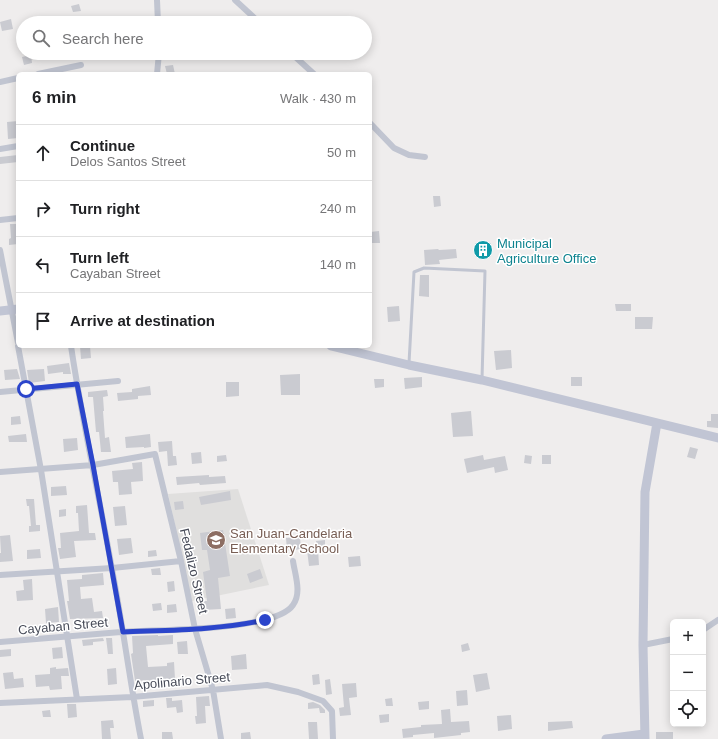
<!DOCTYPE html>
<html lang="en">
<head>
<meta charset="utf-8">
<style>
  body { margin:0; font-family:Arial,sans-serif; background:#f2f2f2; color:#202124 }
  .controls { position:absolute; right:12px; bottom:12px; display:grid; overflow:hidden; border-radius:6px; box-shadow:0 2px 10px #0003 }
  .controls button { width:36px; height:36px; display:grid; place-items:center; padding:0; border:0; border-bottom:1px solid #e0e0e0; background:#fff; color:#202124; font:20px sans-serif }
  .stop { position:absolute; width:12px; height:12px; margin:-9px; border:3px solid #2b45cb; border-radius:50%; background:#fff }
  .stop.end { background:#2b45cb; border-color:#fff; box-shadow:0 1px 4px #0008 }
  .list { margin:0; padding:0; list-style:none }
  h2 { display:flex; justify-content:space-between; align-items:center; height:52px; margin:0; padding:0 16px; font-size:17px }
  h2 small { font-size:13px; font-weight:400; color:#757577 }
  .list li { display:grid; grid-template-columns:26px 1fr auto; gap:12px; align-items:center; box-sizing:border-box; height:56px; padding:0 16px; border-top:1px solid #e0e0e0 }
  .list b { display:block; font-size:15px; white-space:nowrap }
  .list p { margin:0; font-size:13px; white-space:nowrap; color:#757577 }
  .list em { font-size:13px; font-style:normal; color:#757577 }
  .icon { flex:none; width:22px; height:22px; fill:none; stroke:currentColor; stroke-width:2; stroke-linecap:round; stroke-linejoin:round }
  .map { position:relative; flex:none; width:718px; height:739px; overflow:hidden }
  .search { position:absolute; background:#fff; box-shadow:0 2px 10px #0003; left:16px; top:16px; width:356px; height:44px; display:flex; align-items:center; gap:10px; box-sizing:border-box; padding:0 14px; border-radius:22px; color:#757577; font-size:15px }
  .panel { position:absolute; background:#fff; box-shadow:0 2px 10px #0003; left:16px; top:72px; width:356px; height:276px; border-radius:6px }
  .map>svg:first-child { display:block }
</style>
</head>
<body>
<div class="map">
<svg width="718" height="739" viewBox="0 0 718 739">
  <rect width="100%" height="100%" fill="#efeded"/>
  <!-- education -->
  <path fill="#e0dfde" d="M238 489 269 585 192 601 168 494Z"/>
  <!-- building -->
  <path fill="#cacbd1" d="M79 4 81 11 73 12 71 6Z
    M11 19 13 29 2 31 0 22Z
    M31 55 32 63 24 65 22 57Z
    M173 65 175 74H167L165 66Z
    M18 121V138L8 139 7 122Z
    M18 155V162L0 164V157Z
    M433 196H440L441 206 434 207Z
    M10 224H18V244L9 245V239L11 238Z
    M379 231 380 243H370V232Z
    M477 243 491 244 490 256 475 255Z
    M438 249 439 250 456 249 457 258 439 260 440 264 425 265 424 250Z
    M420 275H429V297L419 296Z
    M615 304H631V311H616Z
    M399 306 400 321 388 322 387 307Z
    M635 317H653L652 329H635Z
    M80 346H90L91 358 81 359Z
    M511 350 512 368 496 370 494 351Z
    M69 363 71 374H63V372L48 374 47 366Z
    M17 369 20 379 5 380 4 370Z
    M44 369 45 381 29 383 27 370Z
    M300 374V395H281L280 375Z
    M422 377V387L405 389 404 378Z
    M571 377H582V386H571Z
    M374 379H384V387L375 388Z
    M226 382H239V396L226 397Z
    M150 386 151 395 138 396V399L118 401 117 393 132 392V389Z
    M107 390 108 396 103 397 104 411H103L105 438 109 437 111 452H101L99 432H96L93 397H88V392Z
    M471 411 473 436 453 437 451 413Z
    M711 414H718V428L707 427V421H711Z
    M20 416 21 424 11 425V417Z
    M26 434 27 442H9L8 436Z
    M150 434 151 447 144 448V447L126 448 125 437Z
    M77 438 78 450 64 452 63 439Z
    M172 441 173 456H176L177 465 168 466 167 451 159 452 158 442Z
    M690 447 698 449 695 459 687 457Z
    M201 452 202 463 192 464 191 453Z
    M226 455 227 461 217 462V456Z
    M483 455 484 460 505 456 508 470 495 473 494 467 467 473 464 459Z
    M525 455 532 456 531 464 524 463Z
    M542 455H551V464H542Z
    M142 462 143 481 131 482 132 494 119 495 118 482H113L112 471 133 469 132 463Z
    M209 475V477L225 476 226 483 200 485 199 483 177 485 176 477Z
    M66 486 67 495 51 496V487Z
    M230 491 231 500 201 505 199 497Z
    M26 499H34L36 525H40V531L29 532V526H31L29 506H27Z
    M183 501 184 509 175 510 174 502Z
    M87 505 89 533H95L96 540 74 541 76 557 60 559 58 548H61L60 533 79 531 78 513H76V506Z
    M125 506 127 525 115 526 113 507Z
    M66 509V516L59 517V510Z
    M223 530 230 576 218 578 221 609 203 610 202 601H207L203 572 210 570 207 550H202L200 533Z
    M10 535 13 561 0 562V553H1L0 536Z
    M300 537 301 549 287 551 286 538Z
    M131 538 133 553 119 555 117 539Z
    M325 540V547L317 548 316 541Z
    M40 549 41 558 27 559V550Z
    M318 549 319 565 309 566 307 550Z
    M156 550 157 556 148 557V551Z
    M360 556 361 566 349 567 348 557Z
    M160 568 161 575H152L151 569Z
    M260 569 263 578 250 583 247 574Z
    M103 573 104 585 80 587 81 599 92 598 94 612 102 611 103 618 70 619 67 601H69L67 580 82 579V575Z
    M32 579 33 600 17 601 16 591 24 590 23 580Z
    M174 581 175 591 168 592 167 582Z
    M161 603 162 610 153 611 152 604Z
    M176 604 177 612 167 613V605Z
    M58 607 59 622 46 623 45 609Z
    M235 608 236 618 226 619 225 609Z
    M158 635V636L173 635V644L146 646 148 667 167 666V663L174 662 175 679 135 681 131 654 133 653 132 636Z
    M103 638 104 641 93 642V645L83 646 82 640Z
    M106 638H112L113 654H108Z
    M187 641 188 654H178L177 642Z
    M468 643 470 650 462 652 461 645Z
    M62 647 63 658 53 659 52 648Z
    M11 649V656L0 657V650Z
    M246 654 247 669 232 670 231 656Z
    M56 667V669L68 668 69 676H61L62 689 50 690 49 686 36 687 35 675 50 674V668Z
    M116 668 117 684 108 685 107 669Z
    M13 672 14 679 23 678 24 687 5 689 3 673Z
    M487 673 490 689 476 692 473 675Z
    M319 674 320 684 313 685 312 675Z
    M330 679 332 694 326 695 325 680Z
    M356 683 357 697 349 698 351 715 340 716 339 708 344 707 342 684Z
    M467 690 468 705 457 706 456 691Z
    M209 696 210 706H205L206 723 196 724 195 716H197L196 697Z
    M166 698H172V701L182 700 183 712 177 713 176 707 167 708Z
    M392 698 393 706H386L385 699Z
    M154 700V706L143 707V701Z
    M429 701V709L419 710 418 702Z
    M313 702 320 705 325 710V713H320L319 708 308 709V703Z
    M67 704H76L77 717 68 718Z
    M450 709 451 722 469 721 470 732 461 733V735L434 738V733L413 735V737L403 738 402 729 421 727V725L442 724 441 710Z
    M50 710 51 717H43L42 711Z
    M389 714V722L380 723 379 715Z
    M511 715 512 729 498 731 497 716Z
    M113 720 114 728H110L111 739H102L101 721Z
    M572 721 573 728 548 731V722Z
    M308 722H317L318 739H309Z
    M162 732H172L173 739H162Z
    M250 732 251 739H241V733Z
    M656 732H673V739H656Z"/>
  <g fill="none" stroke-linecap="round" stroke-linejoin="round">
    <!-- lane -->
    <path stroke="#c1c5d1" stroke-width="3" d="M409 363 414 272 424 268 485 271 482 379"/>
    <!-- street -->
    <path stroke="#c1c5d1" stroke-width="6" d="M157 0 158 23
      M235 0 260 23
      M291 53 314 74
      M38 74 81 65
      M157 74 159 53
      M0 82 18 78
      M370 123 394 148 409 155 425 157
      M0 149 18 146
      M0 220 18 218
      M0 250 18 343
      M18 346 41 470 77 699
      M71 346C82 421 99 495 112 569 123 626 130 683 141 739
      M0 392 118 381
      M0 472 93 465 155 454 181 561 195 629 213 690 221 739
      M0 575 112 568 181 561
      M703 630 718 620
      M0 642C40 639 81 635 121 632 154 629 275 632 293 605 302 593 295 575 293 561
      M643 645 673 639
      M0 703 132 697 267 685 298 692 323 701 332 711 333 739"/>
    <!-- secondary -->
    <path stroke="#c1c5d4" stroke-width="9" d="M0 311 18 309
      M331 346 409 365 482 380 718 438
      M606 739 644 734
      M645 739 643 645 645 492 657 423"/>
  </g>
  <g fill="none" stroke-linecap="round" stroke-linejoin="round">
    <!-- route -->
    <path stroke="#2b45cb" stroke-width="5" d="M26 389 77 384 93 465 123 632C170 630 219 630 265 620"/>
  </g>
  <!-- icons -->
  <defs>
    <g id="building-disc" transform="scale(1)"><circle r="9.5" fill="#0f9aa8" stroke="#fff"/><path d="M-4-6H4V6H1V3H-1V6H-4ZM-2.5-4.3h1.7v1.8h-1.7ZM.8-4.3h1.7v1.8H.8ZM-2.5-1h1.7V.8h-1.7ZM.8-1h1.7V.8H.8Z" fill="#fff"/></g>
    <g id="school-disc" transform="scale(1)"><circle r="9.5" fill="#8d6e63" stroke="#fff"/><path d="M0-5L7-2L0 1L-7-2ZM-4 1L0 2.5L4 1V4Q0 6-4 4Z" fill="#fff"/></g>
  </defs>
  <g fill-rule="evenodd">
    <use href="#building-disc" x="483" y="250"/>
    <use href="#school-disc" x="216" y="540"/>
  </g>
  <g text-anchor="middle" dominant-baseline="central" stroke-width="3" stroke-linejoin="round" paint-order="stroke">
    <!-- culture labels -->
    <g font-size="13" fill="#0d838f" stroke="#fff" text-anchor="start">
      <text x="497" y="243">Municipal<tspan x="497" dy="15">Agriculture Office</tspan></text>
    </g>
    <!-- education labels -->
    <g font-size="13" fill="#785e54" stroke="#fff" text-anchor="start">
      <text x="230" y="533">San Juan-Candelaria<tspan x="230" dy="15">Elementary School</tspan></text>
    </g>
    <!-- street labels -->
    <g font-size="13" fill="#474b58" stroke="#fff">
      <text transform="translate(194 571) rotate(77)">Fedalizo Street</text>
      <text transform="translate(63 626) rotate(-5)">Cayaban Street</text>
      <text transform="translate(182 681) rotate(-5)">Apolinario Street</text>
    </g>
  </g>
</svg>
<div class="controls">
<button>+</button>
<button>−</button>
<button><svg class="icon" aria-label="locate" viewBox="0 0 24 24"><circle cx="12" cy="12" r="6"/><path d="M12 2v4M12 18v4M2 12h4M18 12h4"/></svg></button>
</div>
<div class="stop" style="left:26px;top:389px"></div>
<div class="stop end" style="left:265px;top:620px"></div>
<div class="search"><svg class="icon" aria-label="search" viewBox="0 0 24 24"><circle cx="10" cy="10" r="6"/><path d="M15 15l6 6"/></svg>Search here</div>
<section class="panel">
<h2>6 min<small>Walk · 430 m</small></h2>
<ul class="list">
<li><svg class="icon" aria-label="ahead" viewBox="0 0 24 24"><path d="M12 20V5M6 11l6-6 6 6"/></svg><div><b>Continue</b><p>Delos Santos Street</p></div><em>50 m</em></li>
<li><svg class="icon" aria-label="right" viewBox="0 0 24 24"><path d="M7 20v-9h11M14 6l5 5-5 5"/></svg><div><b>Turn right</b></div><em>240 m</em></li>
<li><svg class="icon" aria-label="left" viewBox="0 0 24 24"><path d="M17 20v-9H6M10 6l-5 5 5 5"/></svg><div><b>Turn left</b><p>Cayaban Street</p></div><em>140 m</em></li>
<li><svg class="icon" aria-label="arrive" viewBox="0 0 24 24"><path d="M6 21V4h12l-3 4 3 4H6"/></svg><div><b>Arrive at destination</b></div></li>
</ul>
</section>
</div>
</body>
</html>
